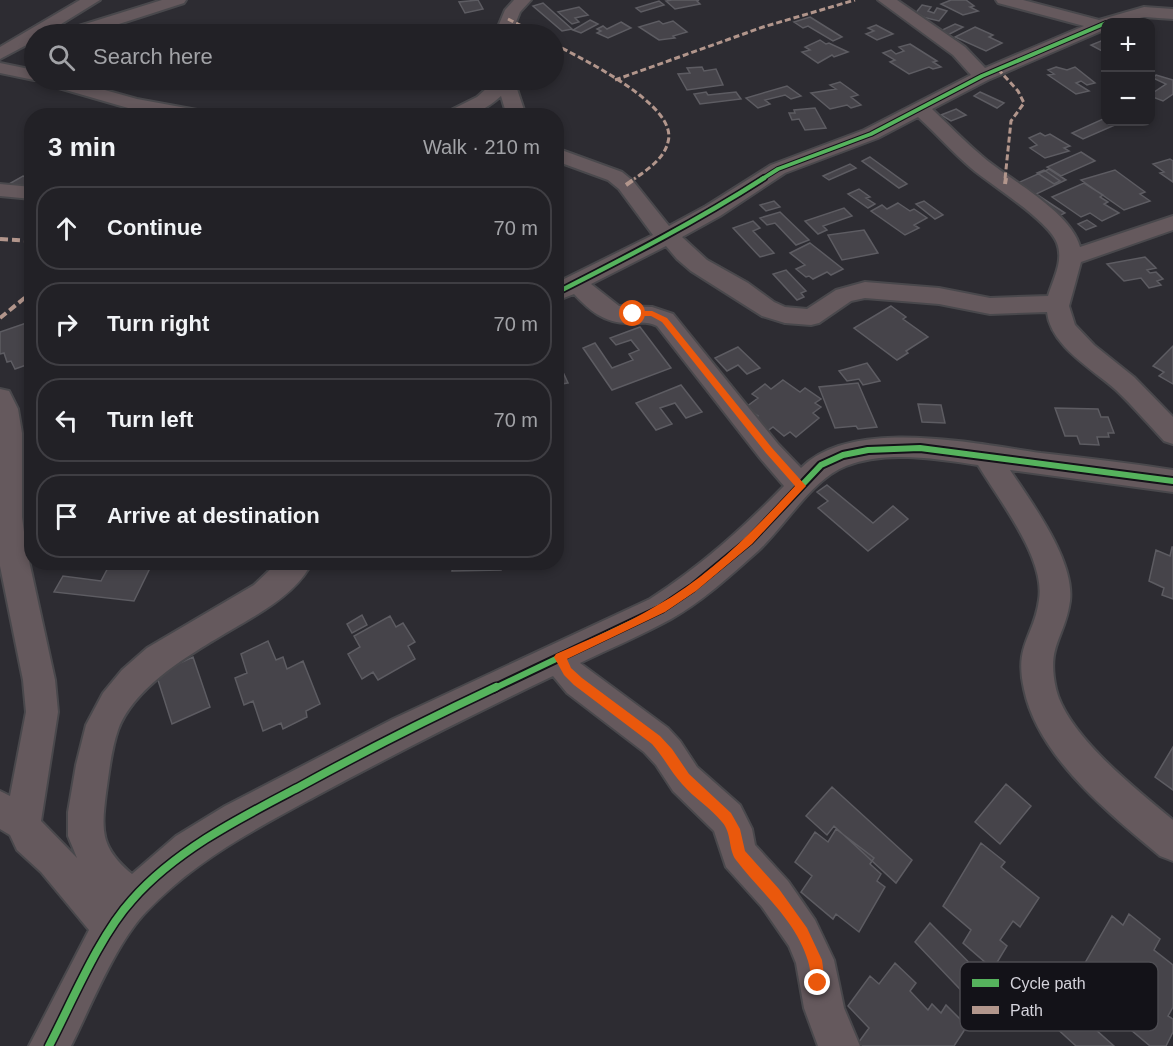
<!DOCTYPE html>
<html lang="en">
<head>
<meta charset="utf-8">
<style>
  body { margin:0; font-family:Helvetica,sans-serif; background:#2a292e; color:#f1f3f6 }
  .controls { position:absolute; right:18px; top:18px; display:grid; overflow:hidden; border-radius:12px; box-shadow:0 3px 9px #0003 }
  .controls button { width:54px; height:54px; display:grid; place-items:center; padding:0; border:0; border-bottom:2px solid #3f3e43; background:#222126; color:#f1f3f6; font:30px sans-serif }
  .stop { position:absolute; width:18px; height:18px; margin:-14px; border:4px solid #ea580c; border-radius:50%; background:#fff }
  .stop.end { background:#ea580c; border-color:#fff; box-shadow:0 2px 6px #0008 }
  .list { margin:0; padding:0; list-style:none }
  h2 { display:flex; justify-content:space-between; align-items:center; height:78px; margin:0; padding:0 24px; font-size:26px }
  h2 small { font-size:20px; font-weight:400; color:#a2a3a7 }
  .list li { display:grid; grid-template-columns:39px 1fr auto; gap:18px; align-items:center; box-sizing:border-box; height:84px; margin:0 12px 12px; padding:0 12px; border:2px solid #3f3e43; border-radius:24px }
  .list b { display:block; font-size:22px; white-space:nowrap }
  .list em { font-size:20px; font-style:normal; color:#a2a3a7 }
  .icon { flex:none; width:33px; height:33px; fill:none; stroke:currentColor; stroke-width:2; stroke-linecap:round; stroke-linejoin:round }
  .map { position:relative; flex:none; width:1173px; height:1046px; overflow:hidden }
  .search { position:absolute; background:#222126; box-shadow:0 3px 9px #0003; left:24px; top:24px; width:540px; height:66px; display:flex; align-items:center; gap:15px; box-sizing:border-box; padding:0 21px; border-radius:33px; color:#a2a3a7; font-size:22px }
  .panel { position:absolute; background:#222126; box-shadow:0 3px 9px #0003; left:24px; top:108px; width:540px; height:462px; border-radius:24px }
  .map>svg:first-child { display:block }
</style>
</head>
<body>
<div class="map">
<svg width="1173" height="1046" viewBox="0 0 1173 1046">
  <rect width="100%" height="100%" fill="#2d2c32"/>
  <!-- building -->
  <path fill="#46444a" stroke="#5d5c62" stroke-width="1.5" d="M478 0 483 9 465 13 459 2Z
    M672 0H699L697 1 700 4 675 9 666 1Z
    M951 0H966L974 6 970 7 978 11 963 15 941 4Z
    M659 1 664 5 641 12 636 8Z
    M543 3 572 29 562 31 533 6Z
    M922 5 931 7 928 11 934 13 937 8 947 11 939 21 914 15Z
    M579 7 588 15 575 18 579 22 572 24 558 12Z
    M810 17 842 37 833 41 808 26 803 28 794 22Z
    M590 20 598 24 581 33 573 30Z
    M659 21 663 24 673 21 687 32 673 36 675 38 659 40 639 27Z
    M621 22 631 28 608 38 597 33 601 31 597 29 603 26 607 29Z
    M955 24 963 27 946 36 938 32Z
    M876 25 893 34 877 40 866 34 874 31 868 28Z
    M975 27 993 35 989 37 1002 43 986 51 955 37Z
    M820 40 826 44 829 43 848 52 834 57 832 55 818 63 802 52 810 50 805 47Z
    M1101 41 1106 43V49L1102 51 1091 45Z
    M910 44 937 61 933 62 941 67 933 69 929 67 909 74 890 62 895 60 883 53 891 50 896 54 904 51 899 47Z
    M702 67 704 71 716 69 723 85 687 90 678 74 690 73 687 68Z
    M1056 67 1067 70 1075 67 1095 83 1087 85 1081 81 1076 83 1089 91 1076 94 1048 75 1054 74 1048 70Z
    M1156 75 1173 80V94L1163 101 1150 96V91L1154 92 1166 84 1153 78Z
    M840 82 858 95 851 97 861 105 851 108 847 105 830 109 811 93 836 89 830 85Z
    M787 86 801 96 791 99 785 95 765 100 770 104 758 108 746 98Z
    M706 92 708 95 736 92 741 99 700 104 694 94Z
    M980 92 1004 103 997 108 974 96Z
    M815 108 826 128 805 130 799 119 792 120 789 113H795L794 110Z
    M956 109 966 115 951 121 941 115Z
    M1103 119 1115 125 1083 139 1072 133Z
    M1040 133 1045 136 1050 134 1070 146 1064 148 1069 151 1045 158 1030 148 1037 145 1029 138Z
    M1081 152 1095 161 1061 176 1047 167Z
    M870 157 907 184 899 188 862 161Z
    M1170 159 1173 161V182L1160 173 1164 172 1153 164Z
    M850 164 856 168 829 180 823 176Z
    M1049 169 1066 180 1036 194 1065 213 1057 217 1011 186Z
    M1044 170 1060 181 1054 184 1037 173Z
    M1115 170 1145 192 1140 194 1150 201 1124 210 1081 180Z
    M23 176 32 180V188L26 192 9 184Z
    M1084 183 1103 195 1100 197 1108 202 1104 204 1119 213 1102 221 1090 213 1081 217 1052 197Z
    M859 189 870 197 866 198 875 204 868 208 848 194Z
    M774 201 780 207 766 211 760 205Z
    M924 201 943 215 935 219 916 204Z
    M898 203 910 211 914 209 927 218 914 225 919 228 905 235 871 211 882 205 887 209Z
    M844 208 852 216 823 226 827 230 818 234 805 221Z
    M780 212 809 240 796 245 775 223 767 225 760 218Z
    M1087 220 1096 226 1086 230 1078 224Z
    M753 221 760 228 753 231 774 253 760 257 733 228Z
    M864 230 878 253 842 260 828 235Z
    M810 243 843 269 831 275 827 272 813 279 809 276 806 277 796 269 805 265 790 253Z
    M1145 257 1156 268 1147 270 1150 273 1156 272 1163 279 1157 281 1161 285 1149 288 1141 278 1124 281 1107 264Z
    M786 270 806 291 801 293 804 297 797 300 773 274Z
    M891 306 906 317 903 319 928 337 906 351 908 353 897 360 854 328Z
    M32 321V363L15 369 11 361 7 362 4 353 0 354V332Z
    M640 327 671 368 612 390 583 348 595 343 612 368 633 360 629 354 639 350 631 340 616 345 610 338Z
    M1173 346V384L1159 376 1164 372 1153 366Z
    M738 347 760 368 747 374 738 365 727 371 715 358Z
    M556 357 568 383 556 385Z
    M867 363 880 381 863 385 859 379 847 381 839 371Z
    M783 380 800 392 805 388 821 399 815 403 821 407 813 413 819 418 796 437 790 432 784 436 773 427 766 432 751 420 758 416 746 407 758 398 752 394 765 384 771 389Z
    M858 383 877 427 858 429 856 426 835 428 819 387Z
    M681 385 702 412 686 418 675 403 660 408 672 424 656 430 636 403Z
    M918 404 941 405 945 423 922 422Z
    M1055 408 1098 409 1101 417H1108L1114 433H1108L1109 437H1097L1099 445 1080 444 1077 436H1065Z
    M827 485 873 523 893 506 908 519 868 551 818 508 828 501 817 492Z
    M1172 547H1173V599L1162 595 1164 588 1149 581 1156 550 1170 556Z
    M111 562H153L134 601 54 592 63 576 101 581Z
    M453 562H502L501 570 452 571Z
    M362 615 367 625 352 633 347 624Z
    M390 616 396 627 403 623 415 642 408 646 415 659 378 680 373 672 362 679 348 654 360 647 354 636Z
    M268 641 276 660 283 657 287 669 303 661 320 704 306 711 307 717 283 729 281 723 263 731 253 701 244 705 235 678 247 673 241 654Z
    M193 657 210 707 172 724 156 674Z
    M1173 747V790L1155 777Z
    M1006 784 1031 806 1000 844 975 822Z
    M832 787 912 860 896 883 834 826 827 835 806 816Z
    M836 829 874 858 870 864 881 874 877 881 885 887 859 932 836 914 833 919 801 892 812 876 795 862 815 832 828 842Z
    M981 843 1005 862 1001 867 1039 898 1020 927 1013 921 1000 940 1007 946 993 969 963 943 971 930 943 906Z
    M1129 914 1160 939 1154 950 1173 965V1007L1168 1016 1173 1019V1032L1166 1046H1150L1074 982 1112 916 1123 925Z
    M930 923 1011 1005 995 1026 915 942Z
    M895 963 916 983 910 991 928 1010 932 1004 941 1013 946 1005 967 1026 954 1046H856L869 1028 848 1006 870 976 879 984Z
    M1056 994 1114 1046H1076L1042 1015Z"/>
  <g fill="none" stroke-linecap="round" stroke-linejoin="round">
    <!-- minor casing -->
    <g stroke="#49484c" stroke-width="4">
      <path id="minor" d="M80 0H100L45 34H34V41L0 59V47Z
        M162 0H186L184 3 88 34H64L66 30Z
        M514 0H531L520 12 511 34H495L505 10Z
        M878 0H897L965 47 985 68 1084 26 998 3 996 0H1023L1099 20 1144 7 1173 9V19L1144 17 1123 22H1106V29L988 80 932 109C949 125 965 142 983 157 1010 180 1071 212 1080 247L1173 216V230L1081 262 1069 306 1075 325 1094 345 1134 377 1173 417V444L1164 441C1148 424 1133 406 1116 390 1093 369 1051 347 1047 312L990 314 939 304 865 298 851 301 819 323 811 325 785 323 762 316 691 271 677 259 666 246 591 284 619 306 652 307 673 314 778 444 801 468C852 416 976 444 1041 453 1085 458 1129 463 1173 470V492L1010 470C1031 502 1075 560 1070 601 1065 638 1046 645 1056 689 1067 735 1137 790 1173 820V861L1160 856C1109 813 1038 757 1024 689 1014 645 1034 637 1039 600 1046 559 999 500 978 465 937 459 886 450 846 466 812 479 785 526 758 551 731 575 703 601 671 619 642 635 611 648 580 663L668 728 680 741 697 767 740 805 752 829 755 845 788 881 815 920 834 960 844 1008 860 1046H818L804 1008 796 963 789 946 762 907 726 867 714 831 673 791 656 765 644 752 567 693 553 676C474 714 396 753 318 795 257 828 195 860 146 912 116 943 91 1006 71 1046H29L89 930 41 872 17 850 10 835 0 829V791L10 796 26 712 23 680 0 566V389L9 391 18 409 22 433V517L26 547 55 680 58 712 41 821 77 858 68 836V812L76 765 86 725 103 693 122 670 147 648 254 585 278 562H312C301 586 275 604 253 617 209 644 137 679 118 730 111 750 109 773 106 793 101 832 101 848 132 874L176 836 225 806 393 719 650 599C702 565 741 530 784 486L760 458 657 326C647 321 638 323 628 323 604 323 589 310 574 294L556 301V283L653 235 619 189 608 180 556 161V148L622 172 633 181 669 226 706 206 771 165 864 130 971 75 953 55ZM918 117C936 133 952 152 971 168 991 185 1048 220 1057 243 1064 261 1053 279 1048 296L990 298 939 288 865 282 836 290 807 309 785 307 774 302 748 283 707 260 682 237 720 216 785 173 878 138Z
        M0 63 34 70V80H38H34L0 73Z
        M42 80H69L137 99 208 112 210 116H167L135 110 45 84Z
        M496 80H514L526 116H507L501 96C482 113 470 116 445 116L447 112 477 97Z
        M0 184 32 187V199L0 196Z"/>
    </g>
    <!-- minor -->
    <use href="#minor" fill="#65595d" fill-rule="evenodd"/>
    <!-- quiet-far1 -->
    <path stroke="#b2968c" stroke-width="3" stroke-dasharray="6 3" stroke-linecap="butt" d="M508 19 537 34
      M554 44C582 59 679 105 668 142 664 159 647 170 634 179
      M998 69 1018 91 1024 103 1011 121 1005 179
      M615 80 763 27 855 0"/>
    <!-- quiet -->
    <path stroke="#b2968c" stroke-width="4" stroke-dasharray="8 4" stroke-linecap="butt" d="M1005 184 1006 178
      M626 185 636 178
      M0 239 32 241
      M0 318 32 292"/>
    <!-- cycleway-far3 casing -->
    <g stroke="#131218" stroke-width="6">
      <path id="cycleway-far3" d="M762 179 778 169 871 134 982 76 1106 23"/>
    </g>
    <!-- cycleway-far2 casing -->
    <g stroke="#131218" stroke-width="8">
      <path id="cycleway-far2" d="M556 293C627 257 697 221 764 178"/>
    </g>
    <!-- cycleway-far1 casing -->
    <g stroke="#131218" stroke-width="10">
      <path id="cycleway-far1" d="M493 689 661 609 692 588 749 541 821 465 843 455 868 450 920 448 1173 481"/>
    </g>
    <!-- cycleway casing -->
    <g stroke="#131218" stroke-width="11">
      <path id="cycleway" d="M49 1046C72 1002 99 936 132 900 177 849 242 817 301 786 365 751 430 718 496 687"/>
    </g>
    <!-- cycleway-far3 -->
    <use href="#cycleway-far3" stroke="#56b35d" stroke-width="4"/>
    <!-- cycleway-far2 -->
    <use href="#cycleway-far2" stroke="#56b35d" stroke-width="4.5"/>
    <!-- cycleway-far1 -->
    <use href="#cycleway-far1" stroke="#56b35d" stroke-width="6"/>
    <!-- cycleway -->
    <use href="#cycleway" stroke="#56b35d" stroke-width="8"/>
  </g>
  <!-- route -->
  <path fill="#ea580c" d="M633 311H652L667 318 772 448 806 486 752 544 696 591 665 612 567 659 571 668 582 678 660 736 672 749 689 774 731 813 740 829 745 851 779 889 807 928 822 960 825 983 823 988 818 990 813 988C810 979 811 970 808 961 796 920 760 892 736 860 728 849 732 833 722 822 711 808 694 798 682 784 671 772 663 756 652 744L574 685 564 675 554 657 556 654C590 639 624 625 656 606 710 576 754 530 795 486L766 453 662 322 651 316H631L629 314Z"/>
  <!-- legend -->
  <rect x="960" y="962" width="198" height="69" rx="9" fill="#131218" stroke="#4d4c52" stroke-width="1.5"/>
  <rect x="972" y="979" width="27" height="8" fill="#56b35d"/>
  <rect x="972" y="1006" width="27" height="8" fill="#b2968c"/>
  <g font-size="16" fill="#d4d3db">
    <text x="1010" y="989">Cycle path</text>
    <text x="1010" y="1016">Path</text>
  </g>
</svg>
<div class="controls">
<button>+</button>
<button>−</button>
</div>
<div class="stop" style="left:633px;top:314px"></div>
<div class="stop end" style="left:818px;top:983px"></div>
<div class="search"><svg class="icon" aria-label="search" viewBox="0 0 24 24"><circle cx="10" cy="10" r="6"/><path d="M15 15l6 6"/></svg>Search here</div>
<section class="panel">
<h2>3 min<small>Walk · 210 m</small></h2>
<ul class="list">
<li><svg class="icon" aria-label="ahead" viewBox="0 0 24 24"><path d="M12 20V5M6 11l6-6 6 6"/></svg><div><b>Continue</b></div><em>70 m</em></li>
<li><svg class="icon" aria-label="right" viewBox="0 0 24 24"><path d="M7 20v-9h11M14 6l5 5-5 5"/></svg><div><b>Turn right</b></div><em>70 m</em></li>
<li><svg class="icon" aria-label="left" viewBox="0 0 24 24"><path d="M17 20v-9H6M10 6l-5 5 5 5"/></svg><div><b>Turn left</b></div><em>70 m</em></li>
<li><svg class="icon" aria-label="arrive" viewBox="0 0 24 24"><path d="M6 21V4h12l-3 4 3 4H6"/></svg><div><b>Arrive at destination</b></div></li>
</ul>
</section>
</div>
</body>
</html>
